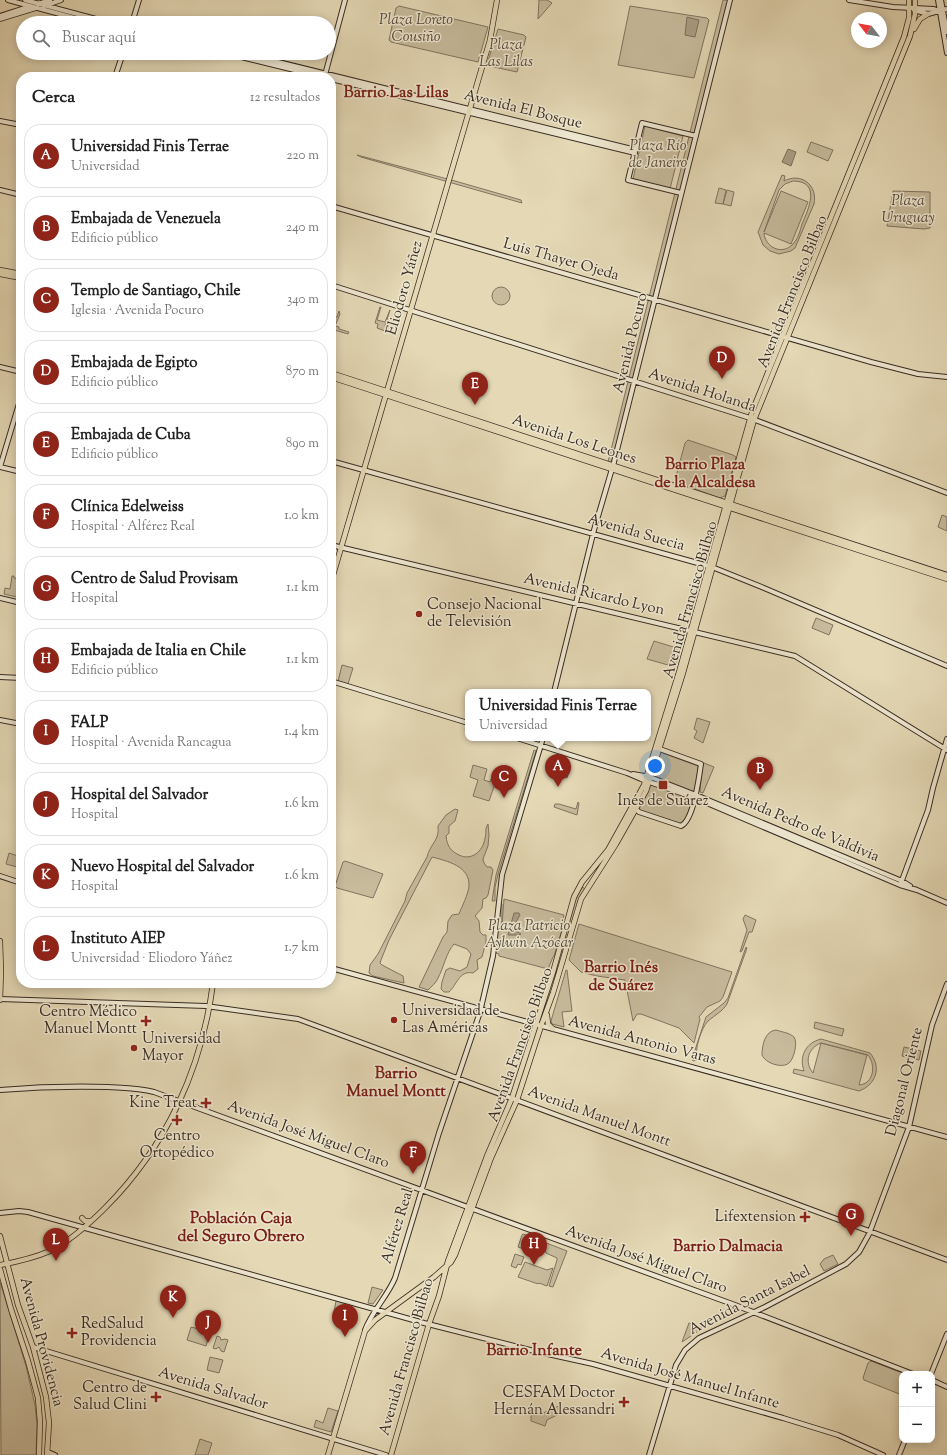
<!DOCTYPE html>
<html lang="es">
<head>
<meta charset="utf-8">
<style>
  body { margin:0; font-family:"Sorts Mill Goudy",serif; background:#f2f2f2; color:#222 }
  .controls { position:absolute; right:12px; bottom:12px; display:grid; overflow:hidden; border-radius:8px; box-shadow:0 2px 10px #0003 }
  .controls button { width:36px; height:36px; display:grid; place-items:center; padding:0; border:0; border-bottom:1px solid #e0e0e0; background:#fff; color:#222; font:20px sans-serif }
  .compass { position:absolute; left:851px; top:12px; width:36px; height:36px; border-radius:50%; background:#fff; box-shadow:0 2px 10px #0003; rotate:301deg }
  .you { position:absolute; left:655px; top:766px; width:14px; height:14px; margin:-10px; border:3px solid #fff; border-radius:50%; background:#1a73e8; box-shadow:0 0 0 6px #1a73e833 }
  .badge { display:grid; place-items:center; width:26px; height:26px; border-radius:50%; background:#8f2418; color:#fff; font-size:13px; font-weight:700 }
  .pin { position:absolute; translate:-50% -33px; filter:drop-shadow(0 1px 2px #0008) }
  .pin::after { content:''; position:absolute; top:21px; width:14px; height:12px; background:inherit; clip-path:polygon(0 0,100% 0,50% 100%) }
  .popup { position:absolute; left:465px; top:689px; width:186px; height:52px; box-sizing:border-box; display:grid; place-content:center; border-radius:8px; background:#fff; filter:drop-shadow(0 1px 3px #0005); font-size:13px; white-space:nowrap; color:#767676 }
  .popup b { font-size:15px; color:#222 }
  .popup::after { content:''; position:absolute; left:50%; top:100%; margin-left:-8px; border:8px solid transparent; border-top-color:#fff }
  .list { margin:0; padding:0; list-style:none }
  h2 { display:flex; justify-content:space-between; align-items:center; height:52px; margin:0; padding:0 16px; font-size:17px }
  h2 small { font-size:13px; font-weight:400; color:#767676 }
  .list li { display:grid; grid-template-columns:26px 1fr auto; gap:12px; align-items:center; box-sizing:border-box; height:64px; margin:0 8px 8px; padding:0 8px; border:1px solid #e0e0e0; border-radius:16px }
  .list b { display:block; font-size:15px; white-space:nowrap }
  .list p { margin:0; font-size:13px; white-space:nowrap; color:#767676 }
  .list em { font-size:13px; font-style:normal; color:#767676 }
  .icon { flex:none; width:22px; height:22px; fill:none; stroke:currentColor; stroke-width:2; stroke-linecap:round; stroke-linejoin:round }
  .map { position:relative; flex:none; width:947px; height:1455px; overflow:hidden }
  .search { position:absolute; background:#fff; box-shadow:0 2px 10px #0003; left:16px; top:16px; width:320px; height:44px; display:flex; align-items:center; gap:10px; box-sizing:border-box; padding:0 14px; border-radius:22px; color:#767676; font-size:15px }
  .panel { position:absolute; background:#fff; box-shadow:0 2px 10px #0003; left:16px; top:72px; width:320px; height:916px; border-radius:16px }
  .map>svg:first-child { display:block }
</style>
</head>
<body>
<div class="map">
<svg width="947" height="1455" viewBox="0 0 947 1455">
  <rect width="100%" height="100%" fill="#e4d8b5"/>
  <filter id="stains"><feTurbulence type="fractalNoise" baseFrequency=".005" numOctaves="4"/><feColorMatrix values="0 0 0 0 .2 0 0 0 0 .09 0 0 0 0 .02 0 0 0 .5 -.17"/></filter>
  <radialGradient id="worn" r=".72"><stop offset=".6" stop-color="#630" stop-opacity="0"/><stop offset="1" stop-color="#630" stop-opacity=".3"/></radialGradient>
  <!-- green -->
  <path fill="#c7bb9c" stroke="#807460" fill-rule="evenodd" d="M539 0H547L552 3 538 19Z
    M723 0H728L613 459 610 463 608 462Z
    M399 6 488 27 478 62 391 42 389 40 396 8Z
    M630 6 707 18 709 20 694 78 618 65Z
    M498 29 524 35 526 37 517 72 489 66 487 64Z
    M645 126 683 136 670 189 633 179Z
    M811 142 833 150 828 161 807 152Z
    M357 155 455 181 521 200 522 203 361 157Z
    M782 175 785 176 784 181C801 172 818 185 814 204L795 248 791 251 779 254 770 251 763 245 758 232ZM793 181C822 181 808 210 802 224 800 231 798 239 793 244 782 256 765 247 764 233L791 244 808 202 781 191 764 232 779 190 785 184Z
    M719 188 726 190 723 204 715 203Z
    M727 190 734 192 731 206 723 204Z
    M893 191 930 192V228L924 229 887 226Z
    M492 296a9 9 0 1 1 18 0a9 9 0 1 1-18 0Z
    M380 307H381L377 320 385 322 390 310 385 326 387 327 385 331 377 328 378 324 375 323Z
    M339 311 340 314 335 326 339 327V329L349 332 348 334 331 329V316L337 317Z
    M688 440 733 455 736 457 725 496 720 498 676 482 675 480 685 443Z
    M942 515 947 517V531L938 527Z
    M12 576H14V578L21 579V598L4 594 5 588 10 589Z
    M816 618 833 625 829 635 812 628Z
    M654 641 680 649 675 667 647 659Z
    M342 665 353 668 348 684 338 681Z
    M697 718 710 722 703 743 694 738 697 731 694 729Z
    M534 750 536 751 499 871 495 887V901H492L496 875Z
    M660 752 698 766 696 791 685 821 682 824 640 811 638 809 649 786 653 785 655 778 653 776Z
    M562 763 571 766 567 778 558 775Z
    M704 763 714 767 703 793 700 792 702 764Z
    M473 765 487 769 484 780 490 782 491 779 496 781 489 801 473 796 478 780 470 777Z
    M578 802 579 803 577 815 554 807 555 804H559L576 809Z
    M455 809 458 810 455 821 449 826V833L446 836C447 845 450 851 459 855 471 861 483 852 485 838 487 832 484 831 488 824L489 835 488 846 483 859 484 863 487 867H491L493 870 488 895 486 898 483 899 482 908 475 916 479 921 480 932 483 935H486V942L482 957 477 960 478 969 473 973C459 970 457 985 449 992H444L441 989 442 982 446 970 450 968 460 971 467 967 471 954 467 949 454 944C446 953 444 967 438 978 436 983 432 986 428 990L419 987 443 937 447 932 448 921 452 915 459 914C462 906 468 895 469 886 470 866 447 861 432 857L389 940 381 960 380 963 382 965 403 976 404 983 373 976 369 973 370 965 378 954 405 901 407 893 427 857C430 844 440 840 438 826L446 815Z
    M9 853 21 857V868L6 864Z
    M345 861 383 874 373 898 337 888 335 886 343 862Z
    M583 887 585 890 542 1020H540L574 903 578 893Z
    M504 899 564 915 563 919 565 920 554 956 553 957 548 969 499 956V954L496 953 500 903 502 904V925Z
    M745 915 756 920 752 932H749L742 951 740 952 747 930 743 919Z
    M579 924 732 972 723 997 720 1001 707 1007 699 1017 700 1019 694 1043 679 1028 641 1014H637L633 1021 625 980 597 976 581 972 569 960Z
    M746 947 747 948 727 1004C723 1011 715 1015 708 1021 701 1028 694 1051 697 1060L693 1061 692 1059 706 1017 724 1003 728 998Z
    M566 970H567L572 1011 562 1012 564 1027 552 1024 551 1021Z
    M815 1022 844 1029 842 1036 814 1028Z
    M776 1030C782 1032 790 1033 794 1037 798 1042 794 1059 789 1063 782 1069 765 1063 762 1055 762 1045 765 1031 776 1030Z
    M821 1039 870 1053C882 1067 876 1085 859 1091L793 1073 794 1069 804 1071C799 1057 805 1043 821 1039ZM821 1043 813 1073C804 1062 808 1048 821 1043L868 1055C876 1065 874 1084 859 1085L867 1055Z
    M904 1047 921 1051 919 1060 902 1056Z
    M523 1234 567 1251 553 1287 549 1286 557 1260V1258L546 1253 545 1249 541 1248 538 1250 531 1247 527 1250 518 1247 522 1235Z
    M515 1254 524 1257 521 1265 518 1264 516 1268 511 1266Z
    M833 1255 838 1264 824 1271 820 1264 824 1259Z
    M525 1262 547 1270 553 1268 547 1286 539 1283 538 1284 518 1277Z
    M0 1282 26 1366 35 1405 37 1424 36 1455H1Z
    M372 1287 383 1290 373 1304 368 1303Z
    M336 1301 345 1303 343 1313 334 1312Z
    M689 1323 703 1328 682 1342Z
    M191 1327 210 1332 206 1346 187 1340Z
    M217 1336 220 1337 221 1340 225 1339 228 1340 224 1352 221 1351 219 1347 216 1349 213 1348Z
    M210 1357 223 1360 219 1373 207 1370Z
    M871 1361 905 1374H902V1395L864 1380 863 1378 868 1363Z
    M561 1405 559 1414 547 1420 545 1426 531 1421V1415H539Z
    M328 1408 338 1411 331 1432 314 1427 316 1420 323 1423Z
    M200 1439 212 1443 208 1455H195Z"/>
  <!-- water -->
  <path fill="#aa9e83" stroke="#7d705d" d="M687 17 699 20 695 37 685 35Z
    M788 149 796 152 791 166 782 162Z
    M514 913H519L520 915 514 925 516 931 521 934 519 935H508Z"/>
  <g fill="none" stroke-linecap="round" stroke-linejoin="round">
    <!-- secondary casing -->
    <g stroke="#392c23" stroke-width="6">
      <path id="secondary" d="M8 0 93 23
        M25 0 111 23
        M849 0 893 7 934 9 939 11
        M938 0 947 53
        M941 0 947 32
        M38 4 50 0
        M44 6 61 0
        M914 10 928 14 947 9
        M0 16 28 7
        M0 19 36 8
        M132 23 139 0
        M225 53 323 77
        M242 53 636 150
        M325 75 345 0
        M115 77 123 53
        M331 79 635 153
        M0 121 21 125
        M0 190 21 195
        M681 193 628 180 642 123 696 136
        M331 206 871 362 918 374 947 377
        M331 285 750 418 947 493
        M0 367 21 372
        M331 461 712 567 764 588 947 666
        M0 467 21 397
        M0 467 21 472
        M331 545 795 656 947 750
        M0 598 21 603
        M0 677 21 678
        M331 681 468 723
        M554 692 594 530 614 462 730 0
        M0 720 21 724
        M517 738 627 773 641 779 695 798 900 885 917 890 947 903
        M633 774 650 777 696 795 902 881 910 886
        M636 806V809L639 812 681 826C694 820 699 777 701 764L657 748
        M0 876 21 883
        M901 883 928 810 933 788 947 739
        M331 968 947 1137
        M0 999 206 1006 298 1019 947 1260
        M0 1090C36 1087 72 1086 108 1087 124 1088 139 1088 154 1092L735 1305 913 1374
        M0 1213 19 1211 28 1212 424 1323 534 1351 593 1364 783 1418 838 1435 883 1455
        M365 1330C372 1311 387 1297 395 1278L439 1133 480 1012 493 956 502 875 543 738
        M33 1347 386 1455
        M931 1374 947 1334
        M932 1380 947 1387
        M48 1452 55 1455
        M649 1455 676 1365 685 1350 699 1338 765 1307 846 1264 859 1252 869 1234 909 1127 932 1025 947 984
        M899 1455 905 1440"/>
    </g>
    <!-- primary casing -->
    <g stroke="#392c23" stroke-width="6">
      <path id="primary" d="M914 29 920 19 928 14
        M0 270 21 274
        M0 274 21 278
        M331 373 947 575
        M331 377 947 579
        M331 582 490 40 497 0
        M0 941 1 971 0 1000
        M547 1015 548 1024 553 1029
        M82 1218 85 1221H91
        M0 1236 18 1305 33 1347 46 1397 49 1423 47 1455
        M0 1265C16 1262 34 1258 50 1251 70 1241 89 1224 105 1208 166 1147 202 1069 213 983
        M0 1269 11 1309 28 1361 38 1398 40 1422 39 1455
        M328 1455 365 1331 375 1320 434 1277 451 1262 455 1255 491 1158 517 1100 541 1026 553 993 581 899 616 844 646 791 683 673 754 420 910 36 915 14V0
        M391 1455 429 1324 439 1296 448 1261 487 1156 512 1098 553 972 574 897 582 882 608 850 644 785 679 672 752 412 904 37 909 18V0"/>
    </g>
    <!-- secondary -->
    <use href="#secondary" stroke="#ede6cf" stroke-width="4"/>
    <!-- primary -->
    <use href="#primary" stroke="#e4d8b5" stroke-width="4.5"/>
  </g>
  <!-- markers -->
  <g fill="#8f2418" stroke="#ede6cf" stroke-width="1.5">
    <circle cx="419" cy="614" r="4"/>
    <rect x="658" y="780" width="10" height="10" rx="2"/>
    <circle cx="394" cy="1020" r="4"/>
    <path d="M144 1015h4v4h4v4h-4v4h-4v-4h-4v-4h4z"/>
    <circle cx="134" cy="1048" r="4"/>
    <path d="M204 1097h4v4h4v4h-4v4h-4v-4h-4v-4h4z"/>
    <path d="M175 1114h4v4h4v4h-4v4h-4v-4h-4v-4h4z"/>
    <path d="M803 1211h4v4h4v4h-4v4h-4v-4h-4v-4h4z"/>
    <path d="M70 1327h4v4h4v4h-4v4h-4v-4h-4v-4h4z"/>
    <path d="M154 1391h4v4h4v4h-4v4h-4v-4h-4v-4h4z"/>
    <path d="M622 1396h4v4h4v4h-4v4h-4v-4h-4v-4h4z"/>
  </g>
  <g text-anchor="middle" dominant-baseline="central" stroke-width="3" stroke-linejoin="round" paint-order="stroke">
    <!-- park labels -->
    <g font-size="15" font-style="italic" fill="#55493b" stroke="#ede6cf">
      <text x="416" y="20">Plaza Loreto<tspan x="416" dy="17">Cousiño</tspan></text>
      <text x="506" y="45">Plaza<tspan x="506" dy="17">Las Lilas</tspan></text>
      <text x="658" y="146">Plaza Río<tspan x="658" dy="17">de Janeiro</tspan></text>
      <text x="908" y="201">Plaza<tspan x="908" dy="17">Uruguay</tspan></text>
      <text x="529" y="926">Plaza Patricio<tspan x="529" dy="17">Aylwin Azócar</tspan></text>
    </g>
    <!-- street labels -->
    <g font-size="15" fill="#392c23" stroke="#ede6cf">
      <text transform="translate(523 110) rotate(14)">Avenida El Bosque</text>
      <text transform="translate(561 260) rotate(16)">Luis Thayer Ojeda</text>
      <text transform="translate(405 288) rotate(-74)">Eliodoro Yáñez</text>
      <text transform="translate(793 292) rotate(-68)">Avenida Francisco Bilbao</text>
      <text transform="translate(631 343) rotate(-76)">Avenida Pocuro</text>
      <text transform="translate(702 391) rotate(18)">Avenida Holanda</text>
      <text transform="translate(574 440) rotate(18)">Avenida Los Leones</text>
      <text transform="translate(636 533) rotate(16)">Avenida Suecia</text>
      <text transform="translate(594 595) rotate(13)">Avenida Ricardo Lyon</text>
      <text transform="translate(691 600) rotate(-74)">Avenida Francisco Bilbao</text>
      <text transform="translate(800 825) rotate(23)">Avenida Pedro de Valdivia</text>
      <text transform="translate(642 1041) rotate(15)">Avenida Antonio Varas</text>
      <text transform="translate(521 1045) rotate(-70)">Avenida Francisco Bilbao</text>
      <text transform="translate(905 1082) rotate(-76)">Diagonal Oriente</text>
      <text transform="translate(599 1117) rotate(20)">Avenida Manuel Montt</text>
      <text transform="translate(308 1135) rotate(20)">Avenida José Miguel Claro</text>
      <text transform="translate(398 1226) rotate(-73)">Alférez Real</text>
      <text transform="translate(646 1260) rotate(20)">Avenida José Miguel Claro</text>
      <text transform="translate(750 1301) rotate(-27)">Avenida Santa Isabel</text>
      <text transform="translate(41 1342) rotate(75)">Avenida Providencia</text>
      <text transform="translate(407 1357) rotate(-74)">Avenida Francisco Bilbao</text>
      <text transform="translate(690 1379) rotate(16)">Avenida José Manuel Infante</text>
      <text transform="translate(213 1389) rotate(17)">Avenida Salvador</text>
    </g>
    <!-- poi labels -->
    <g font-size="15" fill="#392c23" stroke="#ede6cf" text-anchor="end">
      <text x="427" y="605" text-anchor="start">Consejo Nacional<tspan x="427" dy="17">de Televisión</tspan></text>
      <text x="663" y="801" text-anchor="middle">Inés de Suárez</text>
      <text x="402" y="1011" text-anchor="start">Universidad de<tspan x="402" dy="17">Las Américas</tspan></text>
      <text x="137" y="1012">Centro Médico<tspan x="137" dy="17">Manuel Montt</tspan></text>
      <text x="142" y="1039" text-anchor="start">Universidad<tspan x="142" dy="17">Mayor</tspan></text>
      <text x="197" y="1103">Kine Treat</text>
      <text x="177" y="1136" text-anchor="middle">Centro<tspan x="177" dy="17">Ortopédico</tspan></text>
      <text x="796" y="1217">Lifextension</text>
      <text x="81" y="1324" text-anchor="start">RedSalud<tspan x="81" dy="17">Providencia</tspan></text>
      <text x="147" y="1388">Centro de<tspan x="147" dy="17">Salud Clini</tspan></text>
      <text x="615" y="1393">CESFAM Doctor<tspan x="615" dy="17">Hernán Alessandri</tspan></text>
    </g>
    <!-- neighbourhood labels -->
    <g font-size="16" font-weight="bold" fill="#7a1f14" stroke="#ede6cf">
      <text x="396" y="93">Barrio Las Lilas</text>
      <text x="705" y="465">Barrio Plaza<tspan x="705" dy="18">de la Alcaldesa</tspan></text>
      <text x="621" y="968">Barrio Inés<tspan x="621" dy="18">de Suárez</tspan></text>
      <text x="396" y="1074">Barrio<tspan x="396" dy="18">Manuel Montt</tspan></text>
      <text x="241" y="1219">Población Caja<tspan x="241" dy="18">del Seguro Obrero</tspan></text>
      <text x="728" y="1247">Barrio Dalmacia</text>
      <text x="534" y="1351">Barrio Infante</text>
    </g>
  </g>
  <rect width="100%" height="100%" filter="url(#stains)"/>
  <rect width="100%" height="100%" fill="url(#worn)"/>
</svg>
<div class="controls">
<button>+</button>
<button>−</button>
</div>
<svg class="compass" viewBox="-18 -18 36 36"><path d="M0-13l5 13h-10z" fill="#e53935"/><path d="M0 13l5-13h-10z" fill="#767676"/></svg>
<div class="you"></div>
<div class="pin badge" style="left:558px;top:787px">A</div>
<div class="popup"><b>Universidad Finis Terrae</b>Universidad</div>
<div class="pin badge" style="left:760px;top:790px">B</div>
<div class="pin badge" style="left:504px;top:798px">C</div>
<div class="pin badge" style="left:722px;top:379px">D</div>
<div class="pin badge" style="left:475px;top:405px">E</div>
<div class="pin badge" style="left:413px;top:1174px">F</div>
<div class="pin badge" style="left:851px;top:1236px">G</div>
<div class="pin badge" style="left:534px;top:1265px">H</div>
<div class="pin badge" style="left:345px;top:1337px">I</div>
<div class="pin badge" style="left:208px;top:1343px">J</div>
<div class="pin badge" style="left:173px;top:1318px">K</div>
<div class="pin badge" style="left:56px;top:1261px">L</div>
<div class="search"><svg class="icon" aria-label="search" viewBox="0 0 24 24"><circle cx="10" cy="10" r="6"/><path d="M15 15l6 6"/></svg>Buscar aquí</div>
<section class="panel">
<h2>Cerca<small>12 resultados</small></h2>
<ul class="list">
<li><span class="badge">A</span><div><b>Universidad Finis Terrae</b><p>Universidad</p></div><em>220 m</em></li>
<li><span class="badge">B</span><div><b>Embajada de Venezuela</b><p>Edificio público</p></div><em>240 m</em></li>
<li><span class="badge">C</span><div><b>Templo de Santiago, Chile</b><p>Iglesia · Avenida Pocuro</p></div><em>340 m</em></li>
<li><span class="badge">D</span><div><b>Embajada de Egipto</b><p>Edificio público</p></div><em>870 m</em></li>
<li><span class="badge">E</span><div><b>Embajada de Cuba</b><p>Edificio público</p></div><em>890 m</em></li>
<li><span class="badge">F</span><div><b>Clínica Edelweiss</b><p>Hospital · Alférez Real</p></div><em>1.0 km</em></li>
<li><span class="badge">G</span><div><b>Centro de Salud Provisam</b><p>Hospital</p></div><em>1.1 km</em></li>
<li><span class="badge">H</span><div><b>Embajada de Italia en Chile</b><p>Edificio público</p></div><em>1.1 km</em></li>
<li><span class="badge">I</span><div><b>FALP</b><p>Hospital · Avenida Rancagua</p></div><em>1.4 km</em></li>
<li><span class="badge">J</span><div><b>Hospital del Salvador</b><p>Hospital</p></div><em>1.6 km</em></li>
<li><span class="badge">K</span><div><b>Nuevo Hospital del Salvador</b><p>Hospital</p></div><em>1.6 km</em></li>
<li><span class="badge">L</span><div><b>Instituto AIEP</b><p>Universidad · Eliodoro Yáñez</p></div><em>1.7 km</em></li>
</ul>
</section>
</div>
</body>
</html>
